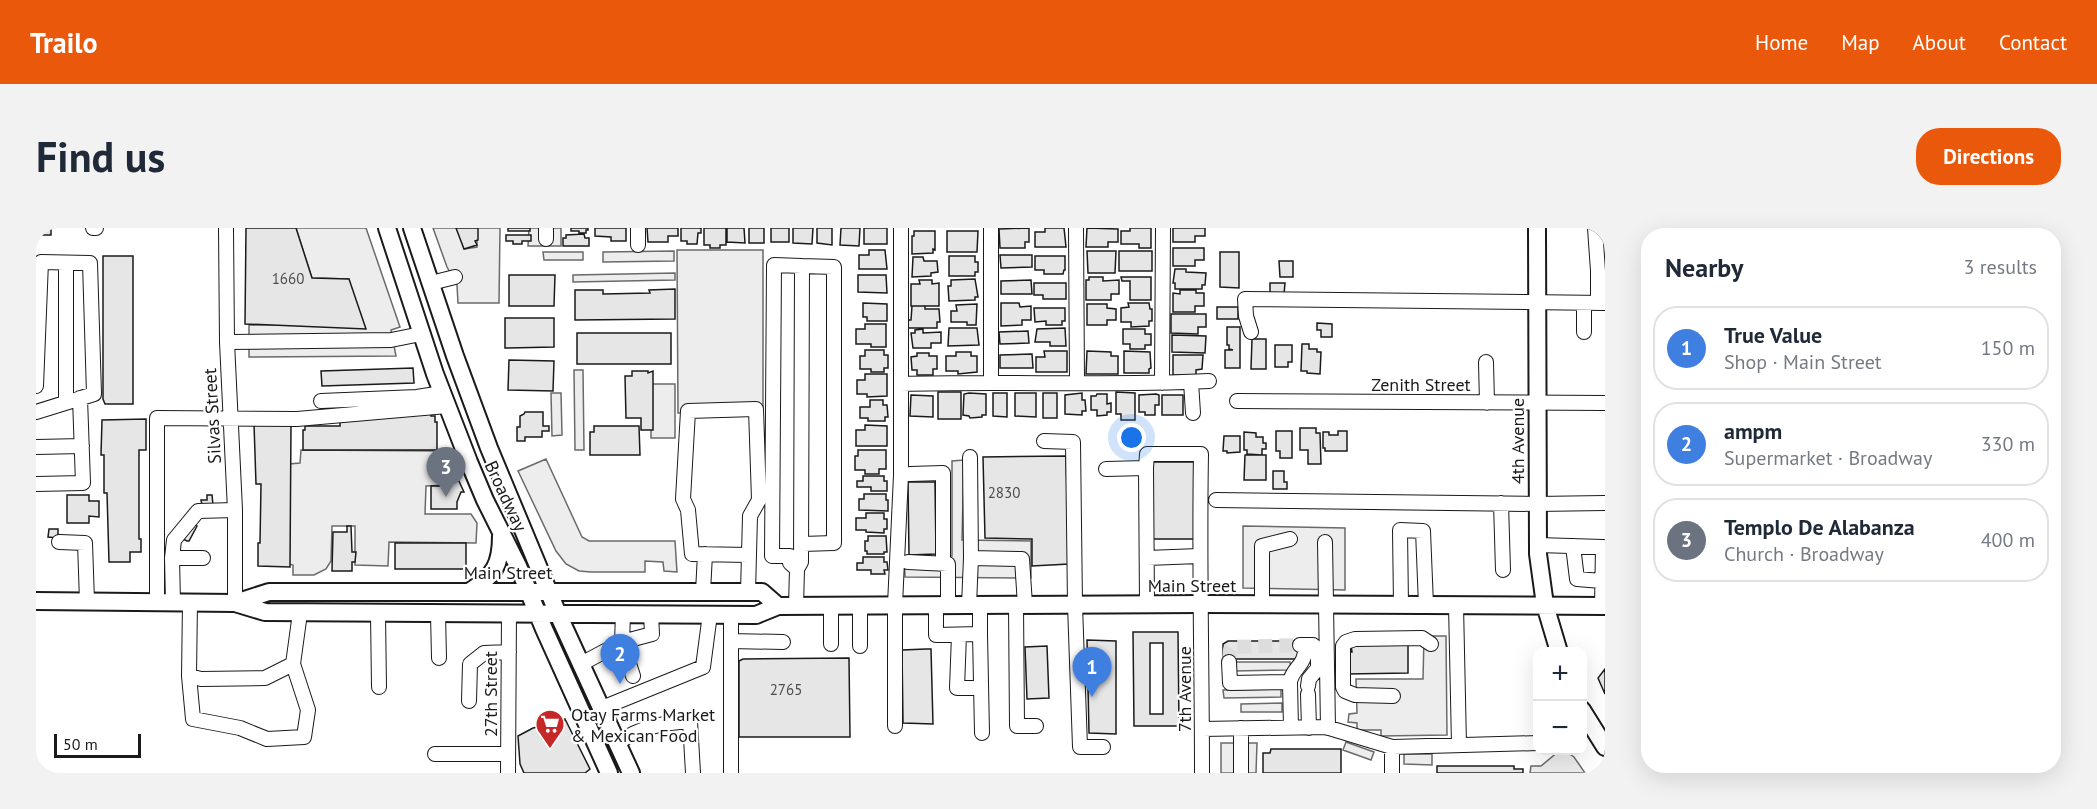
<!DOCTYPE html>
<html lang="en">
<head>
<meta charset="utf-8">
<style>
  body { margin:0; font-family:"PT Sans",sans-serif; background:#f2f2f3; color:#1f2937 }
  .controls { position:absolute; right:18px; bottom:18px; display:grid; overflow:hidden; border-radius:12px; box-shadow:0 6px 24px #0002 }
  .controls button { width:54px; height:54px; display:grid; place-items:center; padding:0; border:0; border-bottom:2px solid #e0e1e3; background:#fff; color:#1f2937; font:30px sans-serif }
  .scale { position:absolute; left:18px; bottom:15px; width:87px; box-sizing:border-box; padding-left:6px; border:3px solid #1a1a1a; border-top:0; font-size:16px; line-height:21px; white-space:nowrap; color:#1a1a1a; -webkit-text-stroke:4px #fff; paint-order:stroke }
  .you { position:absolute; left:1096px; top:210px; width:21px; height:21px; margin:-15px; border:4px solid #fff; border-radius:50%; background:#1a73e8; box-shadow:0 0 0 9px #1a73e833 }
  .badge { display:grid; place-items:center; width:39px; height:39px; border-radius:50%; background:#ea580c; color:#fff; font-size:20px; font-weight:700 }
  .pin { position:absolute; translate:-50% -50px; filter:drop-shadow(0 2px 3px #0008) }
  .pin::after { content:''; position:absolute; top:32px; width:21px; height:18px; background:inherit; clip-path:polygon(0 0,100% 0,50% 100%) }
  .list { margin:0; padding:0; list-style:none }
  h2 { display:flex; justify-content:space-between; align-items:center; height:78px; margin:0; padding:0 24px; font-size:26px }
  h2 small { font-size:20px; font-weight:400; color:#747a83 }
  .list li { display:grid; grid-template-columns:39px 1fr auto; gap:18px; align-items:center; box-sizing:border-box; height:84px; margin:0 12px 12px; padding:0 12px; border:2px solid #e0e1e3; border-radius:24px }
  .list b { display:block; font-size:22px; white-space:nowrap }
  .list p { margin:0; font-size:20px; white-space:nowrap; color:#747a83 }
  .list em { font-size:20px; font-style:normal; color:#747a83 }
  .map { position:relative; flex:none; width:1569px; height:545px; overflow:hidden; border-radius:24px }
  header { display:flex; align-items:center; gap:36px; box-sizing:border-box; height:84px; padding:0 30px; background:#ea580c; color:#fff }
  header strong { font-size:28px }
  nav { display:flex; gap:33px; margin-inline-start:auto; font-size:21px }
  .intro { display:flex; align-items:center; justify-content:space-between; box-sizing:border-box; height:144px; padding:0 36px }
  h1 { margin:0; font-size:42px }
  .button { padding:15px 27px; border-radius:24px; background:#ea580c; color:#fff; font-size:21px; font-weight:700 }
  main { display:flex; gap:36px; padding:0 36px }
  aside { flex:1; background:#fff; border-radius:24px; box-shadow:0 6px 24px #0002 }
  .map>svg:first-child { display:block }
</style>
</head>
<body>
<header>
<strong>Trailo</strong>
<nav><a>Home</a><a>Map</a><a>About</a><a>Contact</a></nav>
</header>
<div class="intro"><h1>Find us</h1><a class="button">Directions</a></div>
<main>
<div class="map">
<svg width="1569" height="545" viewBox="0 0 1569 545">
  <rect width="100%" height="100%" fill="#fff"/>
  <!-- built -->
  <path fill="#ededed" stroke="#6a6a6a" stroke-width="1.5" d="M260 0H330L364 99 355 102 360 128 213 129V97L320 96 313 51 276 50Z
    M397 0H421L429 21 441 19V0H464L463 75H422L421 57 411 39Z
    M493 0H525V18H492Z
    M641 22H727V185H642Z
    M638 23V33L567 34V24Z
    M507 24H547V32H508Z
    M639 45V52L537 54V47Z
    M538 142H547L548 222H539Z
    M615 156H639V210H615Z
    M515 165H525L526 207 516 208Z
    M265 222 407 223V233L410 234 411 257 390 258 389 286H435L441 295 440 315 353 314 352 338 319 337V298H296L295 333 290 341 278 347H257V337L253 336V236L264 235Z
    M510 231 546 309 553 313H639L641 344 628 343 627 334 609 333V344H555L543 343 530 336 520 323 482 243Z
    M928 232 926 312 995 313V350L869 349 868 329 916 328V233Z
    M1207 298 1309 300V362L1207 360Z
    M1388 408H1410L1411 507 1345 508V502H1321V495L1312 494 1313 486 1321 485 1320 451H1387Z
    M1198 434H1254L1255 442 1198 443Z
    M1245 461V469L1188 470 1187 462Z
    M1246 475V484H1205V476Z
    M1310 514 1338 524 1335 532 1307 522Z
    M1185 515H1221L1220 545H1185Z
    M1523 523H1529L1538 529 1549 545H1494L1495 538H1505Z
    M1368 526H1396V537L1368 536Z"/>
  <!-- building -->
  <path fill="#e6e6e6" stroke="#1a1a1a" stroke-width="1.5" fill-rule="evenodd" d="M0 0H15V7H0Z
    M210 0H260L276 50 313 51 330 101 209 96Z
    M420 0H442V12L439 13 441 17 428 21Z
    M472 0H494V3H472Z
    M535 0H552V2H550V5H543V3H535Z
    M559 0H590V13H575V9L559 8Z
    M611 0H642V8H632V14H612Z
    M645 0H665V5H662L661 16H651V13H645Z
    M668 0H690V17H684V20H674V17H668Z
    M691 0H708L709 15 691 14Z
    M713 0H728V15H713Z
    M735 0H753V14H735Z
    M757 0H777L776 16 757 15Z
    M781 0H796V17L781 15Z
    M805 0H824L823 18 804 17Z
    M828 0H851V16H828Z
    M993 0V14H989V20H964L963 1Z
    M1009 0H1028L1030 19H999V4H1009Z
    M1051 0 1082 1V14H1072V19H1050Z
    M1094 0H1115V20H1103V16H1085V3H1094Z
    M1137 0H1169V8H1159V14H1137Z
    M878 3H899V22L897 21V25L876 26V8H878Z
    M911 3H942L941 24H911Z
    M548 6 549 10H553V18H527V10H530V7Z
    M470 7H495V13H486V16H477V13H470Z
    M1137 20H1168V32H1159V38H1137Z
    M833 22H849L851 41H823V27H833Z
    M1051 23H1080L1079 45H1052Z
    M1083 23H1116V43H1083Z
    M1184 24H1203V60L1184 59Z
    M964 27H996V39L965 40Z
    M67 28H97V176H69L67 171Z
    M913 28H939V34H942V44H939V48H913Z
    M999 28H1029V42H1028L1027 46H1008V42H999Z
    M877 29H887L888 33H901L902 44 895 45V48L876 49Z
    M1243 33H1257V49H1244Z
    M1139 41H1150V44L1170 45 1169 57H1166V61H1139V55H1137Z
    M473 47H519L518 78H473Z
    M822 47H850L851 65 822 64Z
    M1053 49H1067V53L1083 52V66H1075V72H1050V52H1053Z
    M1085 49H1115V72H1094V53H1086Z
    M939 51 942 69H939V72L913 73 912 58H915V52Z
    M883 52H896V56L903 55V78H875V56H884Z
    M995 52 996 66H965V53Z
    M998 55H1030V71H1007V67H998Z
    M1234 55H1249L1248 66H1234Z
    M639 61V91L539 92V62H567V66L614 65 613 62Z
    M1144 62H1160V65H1168V78H1159V84H1137V65L1144 66Z
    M827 75 851 76V93H831V89H827Z
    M965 75H983L984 79 995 78V92H986V97L965 98Z
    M1092 75H1113L1114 81H1116V93H1113V98L1095 99V94H1085V80L1093 79Z
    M941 76 940 97H931V94H915V83H921L920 77Z
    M1051 76H1071V80L1080 81V92H1071V97H1051Z
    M876 78H889V81H903L904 94H901V100H871L870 92H875Z
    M1181 79H1202V91H1181Z
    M998 80H1029V93H1026V97H1010V93L999 94Z
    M1135 86H1170V99H1162V106L1135 105Z
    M469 90H518V119L469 120Z
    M1281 95 1296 96V109H1285V102H1281Z
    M829 96H850V119H835V116H820V101H829Z
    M1191 99H1204V140H1189V122H1197L1193 121V117H1191Z
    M913 100H941L943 117 912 118Z
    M1029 100 1030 118H1014V114H999L1001 101Z
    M887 101V105L905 104V115H895V120H877L875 105H879V102Z
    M1087 101H1109V106H1115V117H1109V121H1094V116H1087Z
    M992 103 993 115 964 116 963 104Z
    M541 105H635V136H541Z
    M1136 107 1170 108 1169 125 1136 124Z
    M1216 111H1230V141H1215Z
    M1266 116H1273V121H1281V124H1285L1284 146 1271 145V143H1265Z
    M1239 117H1256V134H1252V139H1239Z
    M829 122H848V127H852V140H848V144H835V141H824V128H829Z
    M1008 123H1031V144H1000V129H1009Z
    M1051 123 1075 124V128H1082V146H1050Z
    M1088 123 1114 124 1115 140 1113 141V145H1088Z
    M920 124H935V128H941V144L922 146V143H910V128H920Z
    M881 125H893V128H901V141H897V147H881V142H876L875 129 881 128Z
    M996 126 997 140H964V127Z
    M1137 127H1167L1166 141 1160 142V148L1137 147Z
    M473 132 518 133 517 163 472 162Z
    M377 140 378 155 286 158 285 143Z
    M596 143H612V145L617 143V202H605V190H590L589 148H596Z
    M829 146H851V168L831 169V166H821V152H829Z
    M902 164H925V191H902Z
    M1080 164 1099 165V192H1085V186H1080Z
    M933 165 950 166V187H946V189L934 190 933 188 927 187 928 166Z
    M957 165H971V189L957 188Z
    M979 165H1000V189L979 188Z
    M1007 165H1021V190H1007Z
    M1046 165V172H1049L1050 183H1046V187L1029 186V167Z
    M1061 166H1071V176L1075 175V184H1071V187L1061 188V182H1055V168H1060Z
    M1120 166 1123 167V177H1119V187H1109V184H1103V167Z
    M875 167 897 168V189L874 188Z
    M1126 167H1147V187H1126Z
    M834 172H847V177H851L852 189H849V193H832V190H824V179H834Z
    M489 184H507V198H513V203H506V209H489V213H481V199H484V188L488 186Z
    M395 186V188H399V194H401V222H267V202H269V198H304V192Z
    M110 191V222H103V311H105V324H94V334H73L71 265H68V227H65L66 192Z
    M218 196 255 197 254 339 222 338V315H224L225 256H220Z
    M829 197 851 198V218H820V202H829Z
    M558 198H603L604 227H554V204H558Z
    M1264 200H1280V205H1284L1285 236H1272V222H1264Z
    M1240 203H1256V230H1244V223H1240Z
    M1302 203H1311V223H1289V220H1287V204H1293V207H1302Z
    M1208 204 1220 205V209H1227V215H1230V221H1226V227L1211 226V222H1208Z
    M1188 208H1204V224L1191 225V223H1187Z
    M822 222H850V241H843V246H829V242H819V228H822Z
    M1209 227H1230V252H1208Z
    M1030 228 1033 336 996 338V311L949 310 947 229Z
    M1116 234H1159V311H1117Z
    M1237 243H1248V254H1251V261H1237Z
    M827 248H848V253H851V263H835V259H821V253H827Z
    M412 249H421L428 264H425L421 274V281H395V258H412Z
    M872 254H899L900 326 873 327Z
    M828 266H850V272H852V283L823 282V271H828Z
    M31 267H53V273H63V289L53 288V295H31Z
    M171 267H176L177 277H166L165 272H171Z
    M830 285H848V291H851V301H848V305L830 304V302H820V290H830Z
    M155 294 161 298 153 313H151L145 310Z
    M311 298H315L316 324H320L319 334H316V343H296L297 304H311Z
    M13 301H22V310L12 309Z
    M832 308H850L851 324H848V326H831V323H829V313H832Z
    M359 315H430V341H359Z
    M827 329H848V334H851L852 342H848L849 346H835V342H821V335H827Z
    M1097 404H1142L1143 498H1098ZM1114 415H1127V486H1114Z
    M1051 412 1080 413V506L1053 505Z
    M1192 413H1262V431H1187V416Z
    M1372 416V445L1310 446V424H1316L1315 417Z
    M1011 418 1013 470 991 471 989 419Z
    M890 421H895L897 496 867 495 866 422Z
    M813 430 814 509H703V433L707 431Z
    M1569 441V466L1562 450Z
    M529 491 554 541 549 545H488L484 536 482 508 497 500 520 495Z
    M1235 521H1305V545H1227V525H1234Z
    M1401 538H1478V541H1487V545H1401Z"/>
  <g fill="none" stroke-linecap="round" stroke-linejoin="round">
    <!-- minor-tunnel -->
    <path stroke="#ddd" stroke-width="14" stroke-dasharray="14 7" stroke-linecap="butt" d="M1193 434 1194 422 1196 419 1264 417"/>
    <!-- minor casing -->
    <g stroke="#1a1a1a" stroke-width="16">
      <path id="minor" d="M57 0H60
        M190 0 191 114 199 282V375
        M602 0V17
        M955 0V153
        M1040 0 1041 154
        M1559 0 1562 43V75
        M510 11V0
        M395 55 419 49
        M1215 104 1210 88 1209 71 1569 75
        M1548 104V75
        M191 114 355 112 385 106
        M1450 134 1451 175
        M1155 154 1157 185
        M1126 155 1127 0
        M865 156C968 153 1071 158 1173 153
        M0 158 5 34 54 35 58 166 0 184
        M285 173 381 169 406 165
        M1201 173 1569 175
        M30 174V35
        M1008 213 1037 214 1039 377 1044 519H1067
        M0 219 46 218
        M934 229 935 330
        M1110 240 1111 226H1165C1163 332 1166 439 1166 545
        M1070 241 1110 240 1111 376
        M874 246 907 245V336
        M0 256 47 255 44 170
        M1180 272 1500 276 1569 275
        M1465 275 1467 342
        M23 314 49 315 51 373
        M1289 314 1292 500
        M766 316 798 315V39L766 38
        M1502 317 1567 319 1566 378
        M1537 318 1541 351 1566 353
        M136 330 138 312 162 283 199 282
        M1111 330 1163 328
        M872 334 912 336V377
        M667 364 669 326
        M712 364 714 288 723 272 720 181 652 183 647 271 652 282 656 326 713 327
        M121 374V190L261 191 411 178
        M137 374 136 330H167
        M154 374 153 448 165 451 229 450 257 436 264 385
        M1226 376V318L1254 311
        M824 377V418
        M900 377V407L944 406V377
        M933 377 935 330 986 331 989 377
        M980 377 981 498H1000
        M1365 377 1364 302 1387 303 1390 377
        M1420 377 1423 517
        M760 378 761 341 765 334 766 38 738 37 736 328H754V335L761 341
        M342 386 343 459
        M402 386 403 430
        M587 386 586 414 616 406 615 386
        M695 386V545
        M944 406 946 505
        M923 407 921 460H945
        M695 413 747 414
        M795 416V377
        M1264 417H1277L1282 422V440L1273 451 1272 458
        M1193 434 1194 455 1254 454 1255 500
        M545 436 586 414 597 448
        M153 448 157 491 204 500 231 511 268 509 272 482 257 436
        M1254 454C1257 438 1269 440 1270 417
        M1272 466 1273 500
        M1357 468 1319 467 1309 463 1307 459V418L1310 414 1319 411 1386 410 1395 416
        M433 473 434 436 448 425 473 424
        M566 480 667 439 674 386
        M859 498V377L865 247V0
        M1166 501 1290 499 1356 519V545
        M582 515C603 499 628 495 654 493L657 545
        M1356 519 1502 515
        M399 526H472
        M472 545 473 386
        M1205 545V500"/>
    </g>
    <!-- major casing -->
    <g stroke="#1a1a1a" stroke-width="20">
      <path id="major" d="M351 0 399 146 433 234 449 272 482 338 508 401 573 545
        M376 0 419 128 453 220 522 386 595 545
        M1501 0 1502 326 1509 377 1523 424
        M433 364C458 348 465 337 465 308
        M0 373 199 375 229 384 720 387 742 378 1166 376 1569 378
        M199 375 233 364H726L742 378
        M1546 482 1569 519"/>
    </g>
    <!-- minor -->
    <use href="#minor" stroke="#fff" stroke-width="14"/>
    <!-- major -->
    <use href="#major" stroke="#fff" stroke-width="16"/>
  </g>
  <!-- icons -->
  <defs>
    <g id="supermarket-pin" transform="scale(1.5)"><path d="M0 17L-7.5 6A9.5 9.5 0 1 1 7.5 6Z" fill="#c62828" stroke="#fff"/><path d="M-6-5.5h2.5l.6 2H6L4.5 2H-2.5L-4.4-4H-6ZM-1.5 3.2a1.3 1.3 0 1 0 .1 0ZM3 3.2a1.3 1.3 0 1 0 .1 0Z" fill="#fff"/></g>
  </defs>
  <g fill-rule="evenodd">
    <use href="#supermarket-pin" x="514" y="496"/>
  </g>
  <g text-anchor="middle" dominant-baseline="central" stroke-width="4.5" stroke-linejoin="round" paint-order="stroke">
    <!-- number labels -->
    <g font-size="15" fill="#4d4d4d">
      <text x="252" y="50">1660</text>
      <text x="968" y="264">2830</text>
      <text x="750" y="461">2765</text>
    </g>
    <!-- street labels -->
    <g font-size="18" fill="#1a1a1a" stroke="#fff">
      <text x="1385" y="156">Zenith Street</text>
      <text transform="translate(176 188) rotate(-93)">Silvas Street</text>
      <text transform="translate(1481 213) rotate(-90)">4th Avenue</text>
      <text transform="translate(470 268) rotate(65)">Broadway</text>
      <text x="472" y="344">Main Street</text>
      <text x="1156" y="357">Main Street</text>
      <text transform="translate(1148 461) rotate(-90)">7th Avenue</text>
      <text transform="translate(454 466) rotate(-90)">27th Street</text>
    </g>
    <!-- poi labels -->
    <g font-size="18" fill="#1a1a1a" stroke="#fff" text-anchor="start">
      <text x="535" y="486">Otay Farms Market<tspan x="535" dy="21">&amp; Mexican Food</tspan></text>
    </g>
  </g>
</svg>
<div class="controls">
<button>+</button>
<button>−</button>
</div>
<div class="scale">50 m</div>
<div class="you"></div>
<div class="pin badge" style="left:1056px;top:469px;background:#3f7fe0">1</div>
<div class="pin badge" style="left:584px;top:456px;background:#3f7fe0">2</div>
<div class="pin badge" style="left:410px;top:269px;background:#6b7280">3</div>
</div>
<aside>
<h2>Nearby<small>3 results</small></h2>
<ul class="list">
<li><span class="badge" style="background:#3f7fe0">1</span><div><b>True Value</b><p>Shop · Main Street</p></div><em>150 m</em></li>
<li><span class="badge" style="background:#3f7fe0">2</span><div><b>ampm</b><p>Supermarket · Broadway</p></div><em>330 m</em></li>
<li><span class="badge" style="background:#6b7280">3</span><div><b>Templo De Alabanza</b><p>Church · Broadway</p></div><em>400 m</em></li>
</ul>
</aside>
</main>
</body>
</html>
